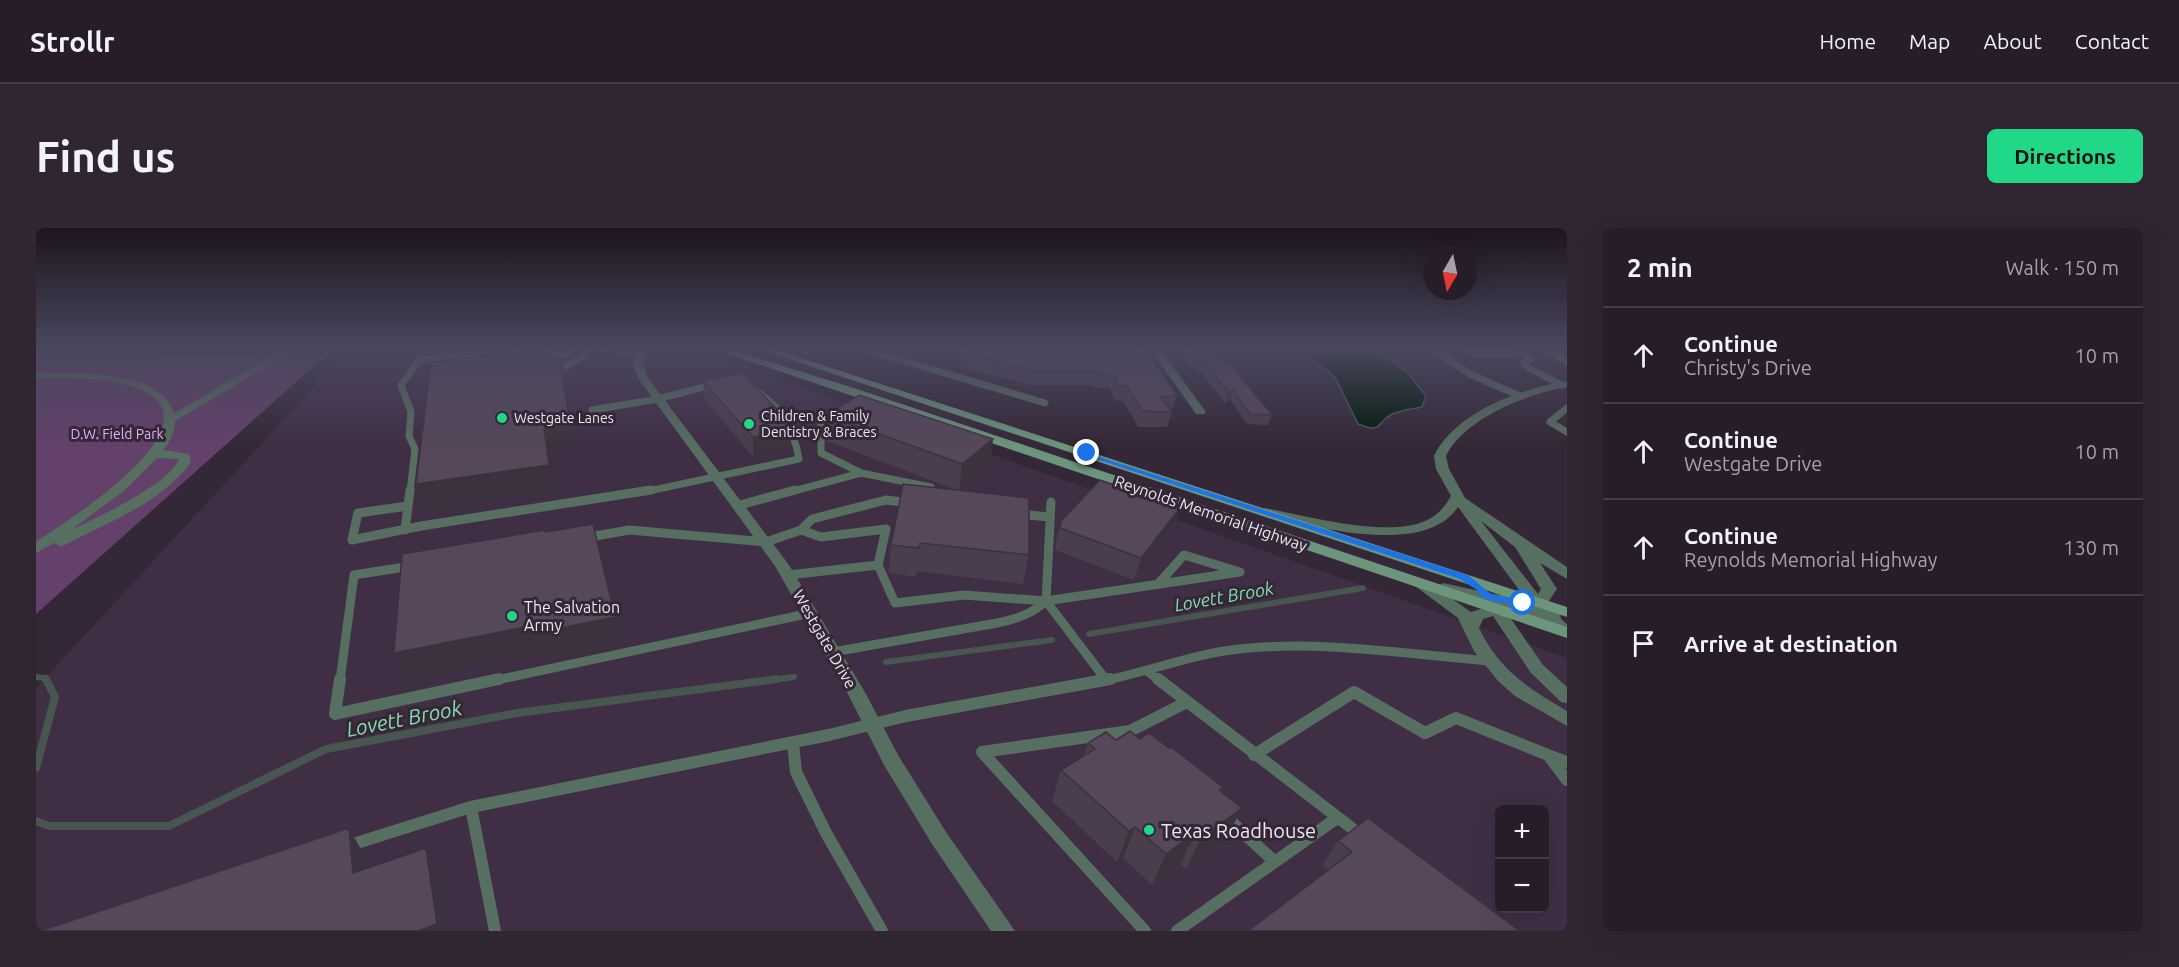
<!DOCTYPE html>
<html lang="en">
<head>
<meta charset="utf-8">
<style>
  body { margin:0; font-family:Ubuntu,sans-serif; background:#2f2631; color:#f1f3f6 }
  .controls { position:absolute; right:18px; bottom:18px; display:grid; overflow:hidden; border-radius:9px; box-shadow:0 6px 24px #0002 }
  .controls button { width:54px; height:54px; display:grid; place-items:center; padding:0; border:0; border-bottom:2px solid #433b46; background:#271d29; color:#f1f3f6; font:30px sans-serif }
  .compass { position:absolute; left:1387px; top:18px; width:54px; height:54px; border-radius:50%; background:#271d29; box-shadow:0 6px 24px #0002; rotate:189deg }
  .stop { position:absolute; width:18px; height:18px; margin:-14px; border:4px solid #1a73e8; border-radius:50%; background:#fff }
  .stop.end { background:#1a73e8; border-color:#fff; box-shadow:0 2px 6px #0008 }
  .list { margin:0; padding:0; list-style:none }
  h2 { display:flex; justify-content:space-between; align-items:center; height:78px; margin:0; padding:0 24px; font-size:26px }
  h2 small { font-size:20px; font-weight:400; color:#a4a2a8 }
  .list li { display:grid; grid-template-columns:39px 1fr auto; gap:18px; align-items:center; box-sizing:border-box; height:96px; padding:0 24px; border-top:2px solid #433b46 }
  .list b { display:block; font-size:22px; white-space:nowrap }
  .list p { margin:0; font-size:20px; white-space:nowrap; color:#a4a2a8 }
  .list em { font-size:20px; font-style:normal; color:#a4a2a8 }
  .icon { flex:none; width:33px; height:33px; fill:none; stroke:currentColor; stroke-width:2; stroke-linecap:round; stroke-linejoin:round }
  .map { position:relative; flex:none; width:1531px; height:703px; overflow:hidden; border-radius:9px }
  header { display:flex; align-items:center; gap:36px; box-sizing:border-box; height:84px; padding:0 30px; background:#271d29; border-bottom:2px solid #433b46 }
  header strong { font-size:28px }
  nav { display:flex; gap:33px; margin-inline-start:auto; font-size:21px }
  .intro { display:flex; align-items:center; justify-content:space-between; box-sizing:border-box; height:144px; padding:0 36px }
  h1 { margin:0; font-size:42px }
  .button { padding:15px 27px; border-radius:9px; background:#20d887; color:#111; font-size:21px; font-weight:700 }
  main { display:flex; gap:36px; padding:0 36px }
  aside { flex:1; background:#271d29; border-radius:9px; box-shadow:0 6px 24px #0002 }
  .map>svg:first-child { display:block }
</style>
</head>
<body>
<header>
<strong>Strollr</strong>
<nav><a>Home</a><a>Map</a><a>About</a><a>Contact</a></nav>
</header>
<div class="intro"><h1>Find us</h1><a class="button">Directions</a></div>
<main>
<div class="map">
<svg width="1531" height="703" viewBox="0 0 1531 703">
  <rect width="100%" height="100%" fill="#342737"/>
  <!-- built -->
  <path fill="#402e45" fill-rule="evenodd" d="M313 121H657L1531 430V703H0V460ZM1464 582H1508V680H1464Z"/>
  <!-- green -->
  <path fill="#63416b" d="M238 121H297L0 386V125L229 129Z"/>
  <!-- water -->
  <path fill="#001a0a" stroke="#47574f" stroke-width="1.5" d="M1263 121H1338L1371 144 1390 168 1386 179C1377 181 1364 182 1356 186 1339 195 1348 206 1322 196L1299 149Z"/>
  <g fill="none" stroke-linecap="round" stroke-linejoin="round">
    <!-- stream-far1 -->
    <path stroke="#47574f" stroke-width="6" d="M1053 406 1327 360
      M850 434 1016 412
      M0 449 9 450 10 453
      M729 453 758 449"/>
    <!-- stream -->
    <path stroke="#47574f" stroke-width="8" d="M0 540 19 469 10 451
      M0 593 13 598H133L290 521 481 485 741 451"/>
    <!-- service-far2 -->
    <path stroke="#576f60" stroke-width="7" d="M828 121 1009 175
      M1396 121 1434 146 1484 168
      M1476 121 1495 131 1488 135 1493 140 1526 157
      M1508 121 1531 134
      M505 126H533
      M530 138 549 127
      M1531 180 1514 194 1531 204
      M556 182 622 171 679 156
      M134 192 254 121
      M785 197V225L825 245
      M374 264 379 221 373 208 375 184 365 157 383 132 429 126H479
      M608 264 763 231C757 198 745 178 716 160
      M754 264 825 245 895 259"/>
    <!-- service-far1 -->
    <path stroke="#576f60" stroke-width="9" d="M374 262 372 278 322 285 316 312 385 298 615 262
      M704 277 759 262
      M981 286 1014 289
      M369 302 372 278
      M548 310 593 302 730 314 765 302
      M842 337 859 375 928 367 1010 373
      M752 347 842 337 850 301 785 309 765 302 776 291 850 272 875 275
      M797 424 961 395C980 391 996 386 1010 373L1015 274
      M1111 443 1124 453
      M1070 452 1010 373 1204 344 1148 327 1122 356
      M304 453 318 347 375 338
      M456 453 775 385
      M1066 453C1112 444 1156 426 1203 421 1285 412 1371 426 1453 433"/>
    <!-- service -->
    <path stroke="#576f60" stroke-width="12" d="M304 451 299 486 463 451
      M1122 451 1326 608
      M757 515 760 544 790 605 846 703
      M1218 527 1318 464 1389 505 1420 490 1512 527 1531 552
      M1514 528 1531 534
      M1190 589 1238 633
      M311 618 435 579
      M459 703 435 579 793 507 870 488 1074 451
      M1109 703 946 524 1094 503 1151 474
      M1141 703 1301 590"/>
    <!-- minor -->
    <path fill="#576f60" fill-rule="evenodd" d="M565 121H611L607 136 612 150 753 337 830 466 862 527 910 604 979 703H955L896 616 848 537 812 466 739 338 602 150 597 136 599 128 570 124Z
      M1114 121H1124L1170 184 1168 186H1160Z
      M0 144C36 145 123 141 137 183 142 198 136 211 127 222L153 226 155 234C126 275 72 294 29 317L24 318 18 315 0 325V314C26 296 175 204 113 166 82 147 35 151 0 150ZM121 230 143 231C134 256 60 290 35 302L89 262Z
      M1531 153V159C1493 165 1428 190 1410 228L1413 241 1429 270 1531 339V351L1504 335 1521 361 1511 376 1517 384 1524 385 1525 391 1531 396V408L1520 404 1507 393 1473 388 1507 437 1531 459V475L1525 474 1495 445 1457 388 1447 391 1443 400C1463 442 1492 460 1531 483V498L1479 468 1462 453 1438 423 1422 390 1375 355 1383 350 1400 360 1407 355 1457 366 1489 370 1422 279C1388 330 1279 298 1229 288L1222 284 1229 280C1270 288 1351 310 1389 293 1401 288 1408 280 1415 268L1400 241 1398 228C1419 184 1486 160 1531 153ZM1445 293 1479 319 1505 361 1502 366ZM1408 365 1447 374 1451 379 1435 384Z"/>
    <!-- secondary -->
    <path fill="#6d957c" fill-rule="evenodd" d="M678 121H692L818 160 1531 399V410Z
      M722 121H737L1531 379V389Z"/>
  </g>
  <!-- wall -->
  <path fill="#4a3d4d" d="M925 121H1103L1141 167 1136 182H1134L1136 184 1131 199H1102L1087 173 1078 172 1074 160H1059L1057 157H993L924 139V137L923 136Z
    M1143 121H1178L1189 137 1236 187 1232 197 1211 196 1194 171 1189 175 1161 139 1153 138Z
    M1420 121H1481L1476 130H1434Z
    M667 153 755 221 717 229 669 172Z
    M791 187 957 211 953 237 923 262 993 327 987 356 881 343 880 349 853 345 855 317 921 262 791 213Z
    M1144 280 1137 301 1098 352 1019 322 1020 315 1025 293Z
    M1104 511 1133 520 1187 559 1185 564 1206 580 1190 611 1150 641 1145 636 1116 657 1087 630 1081 634 1016 573 1025 542 1048 527 1052 515 1080 512Z
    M1302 613 1484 703 1293 642 1286 637Z"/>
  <!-- shaded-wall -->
  <path fill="#3c323f" d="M515 121 520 144 509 132Z
    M523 130 538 213 521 216 522 225 514 226 518 264 389 283 380 256 508 200 516 190Z
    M1197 162 1194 171 1189 175 1193 165Z
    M755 201V221L717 229V209Z
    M957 211 953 237 923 263 926 236Z
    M1144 280 1137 301 1098 352 1105 330Z
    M579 389 584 419 508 435 506 427 370 455 358 425 499 397Z
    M1206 580 1190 611 1150 641 1165 610Z
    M1099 599 1087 630 1081 634 1093 603Z
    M313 600 330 630 334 676 317 645Z
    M1159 605 1145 636 1116 657 1130 626Z
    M390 620 404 651 412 703H382Z"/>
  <!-- building -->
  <path fill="#56475a" stroke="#3c323f" stroke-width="1.5" d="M515 121 509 132 523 130 533 188 516 190 517 199 508 200 513 237 380 256 395 134Z
    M925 121H976L984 123 983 121H1103L1105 123H1109L1141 167 1125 169 1136 184 1106 183 1091 158H1082L1078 146H1062L1060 143 996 142 926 125 928 123 924 122Z
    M1151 121H1178L1189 137 1192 134 1236 187 1214 186 1197 162 1193 165 1164 129H1156Z
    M706 145 752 193 755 201 717 209 667 153Z
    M823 167 957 211 926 236 791 187Z
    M1064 252 1144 280 1105 330 1024 300 1025 293Z
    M867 256 993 270V327L884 315 883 320 855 317Z
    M557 296 579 389 500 405 499 397 358 425 366 326 509 302V304Z
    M1094 503 1104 511 1113 505 1133 520 1135 519 1187 559 1183 562 1206 580 1165 610 1159 605 1130 626 1099 599 1093 603 1025 542 1059 521 1052 515 1070 504 1080 512Z
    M1332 590 1484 703H1212L1316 624 1302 613Z
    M313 600 317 645 390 620 401 696 382 703H4Z"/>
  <!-- sky -->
  <linearGradient id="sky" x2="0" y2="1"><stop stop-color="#1d151e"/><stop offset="0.55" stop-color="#4a475e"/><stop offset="1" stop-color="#4a475e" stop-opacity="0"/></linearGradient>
  <rect width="1531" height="219" fill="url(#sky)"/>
  <!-- route -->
  <path fill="#1a73e8" d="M1048 224 1431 347C1440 352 1446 360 1454 365 1464 372 1482 367 1492 375L1487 378 1448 371 1441 362 1424 351 1048 227Z"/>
  <!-- markers -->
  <g fill="#20d887" stroke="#342737" stroke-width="2">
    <circle cx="466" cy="190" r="6"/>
    <circle cx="713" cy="196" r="6"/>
    <circle cx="476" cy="388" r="6"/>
    <circle cx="1113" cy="602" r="6"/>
  </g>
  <g text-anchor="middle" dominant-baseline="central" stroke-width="6" stroke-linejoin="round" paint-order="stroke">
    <!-- far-poi labels -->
    <g font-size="14" fill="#ede4ef" stroke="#342737" text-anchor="start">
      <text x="725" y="188">Children &amp; Family<tspan x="725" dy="16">Dentistry &amp; Braces</tspan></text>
      <text x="478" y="190">Westgate Lanes</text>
    </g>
    <!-- far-park labels -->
    <g font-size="14" fill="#e8aff5" stroke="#342737">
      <text x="81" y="206">D.W. Field Park</text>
    </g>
    <!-- street labels -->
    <g font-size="16" fill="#ede4ef" stroke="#342737">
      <text transform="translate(1175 285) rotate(19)">Reynolds Memorial Highway</text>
      <text transform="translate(789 411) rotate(60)">Westgate Drive</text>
    </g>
    <!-- poi labels -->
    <g font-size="16" fill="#ede4ef" stroke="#342737" text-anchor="start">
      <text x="488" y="379">The Salvation<tspan x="488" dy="18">Army</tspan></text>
    </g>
    <!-- water labels -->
    <g font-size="18" font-style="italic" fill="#85deaa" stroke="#342737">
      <text transform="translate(1188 368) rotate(-10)">Lovett Brook</text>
    </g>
    <!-- near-poi labels -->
    <g font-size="20" fill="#ede4ef" stroke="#342737" text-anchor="start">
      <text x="1125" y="602">Texas Roadhouse</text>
    </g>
    <!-- near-water labels -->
    <g font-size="21" font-style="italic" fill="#85deaa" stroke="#342737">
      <text transform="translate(368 490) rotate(-11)">Lovett Brook</text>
    </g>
  </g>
</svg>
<div class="controls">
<button>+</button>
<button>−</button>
</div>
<svg class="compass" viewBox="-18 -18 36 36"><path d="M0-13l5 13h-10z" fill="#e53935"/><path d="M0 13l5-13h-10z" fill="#a4a2a8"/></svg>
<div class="stop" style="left:1487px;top:375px"></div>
<div class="stop end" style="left:1051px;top:225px"></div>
</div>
<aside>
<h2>2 min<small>Walk · 150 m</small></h2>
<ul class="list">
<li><svg class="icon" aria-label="ahead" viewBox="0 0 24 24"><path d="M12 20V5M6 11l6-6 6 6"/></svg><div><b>Continue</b><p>Christy's Drive</p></div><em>10 m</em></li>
<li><svg class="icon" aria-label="ahead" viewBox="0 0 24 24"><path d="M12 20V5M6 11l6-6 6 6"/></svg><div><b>Continue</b><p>Westgate Drive</p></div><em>10 m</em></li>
<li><svg class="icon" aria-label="ahead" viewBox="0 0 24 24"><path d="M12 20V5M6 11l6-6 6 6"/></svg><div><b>Continue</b><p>Reynolds Memorial Highway</p></div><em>130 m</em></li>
<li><svg class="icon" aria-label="arrive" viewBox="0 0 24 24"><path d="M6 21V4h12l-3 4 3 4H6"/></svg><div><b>Arrive at destination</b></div></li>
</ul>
</aside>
</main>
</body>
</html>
